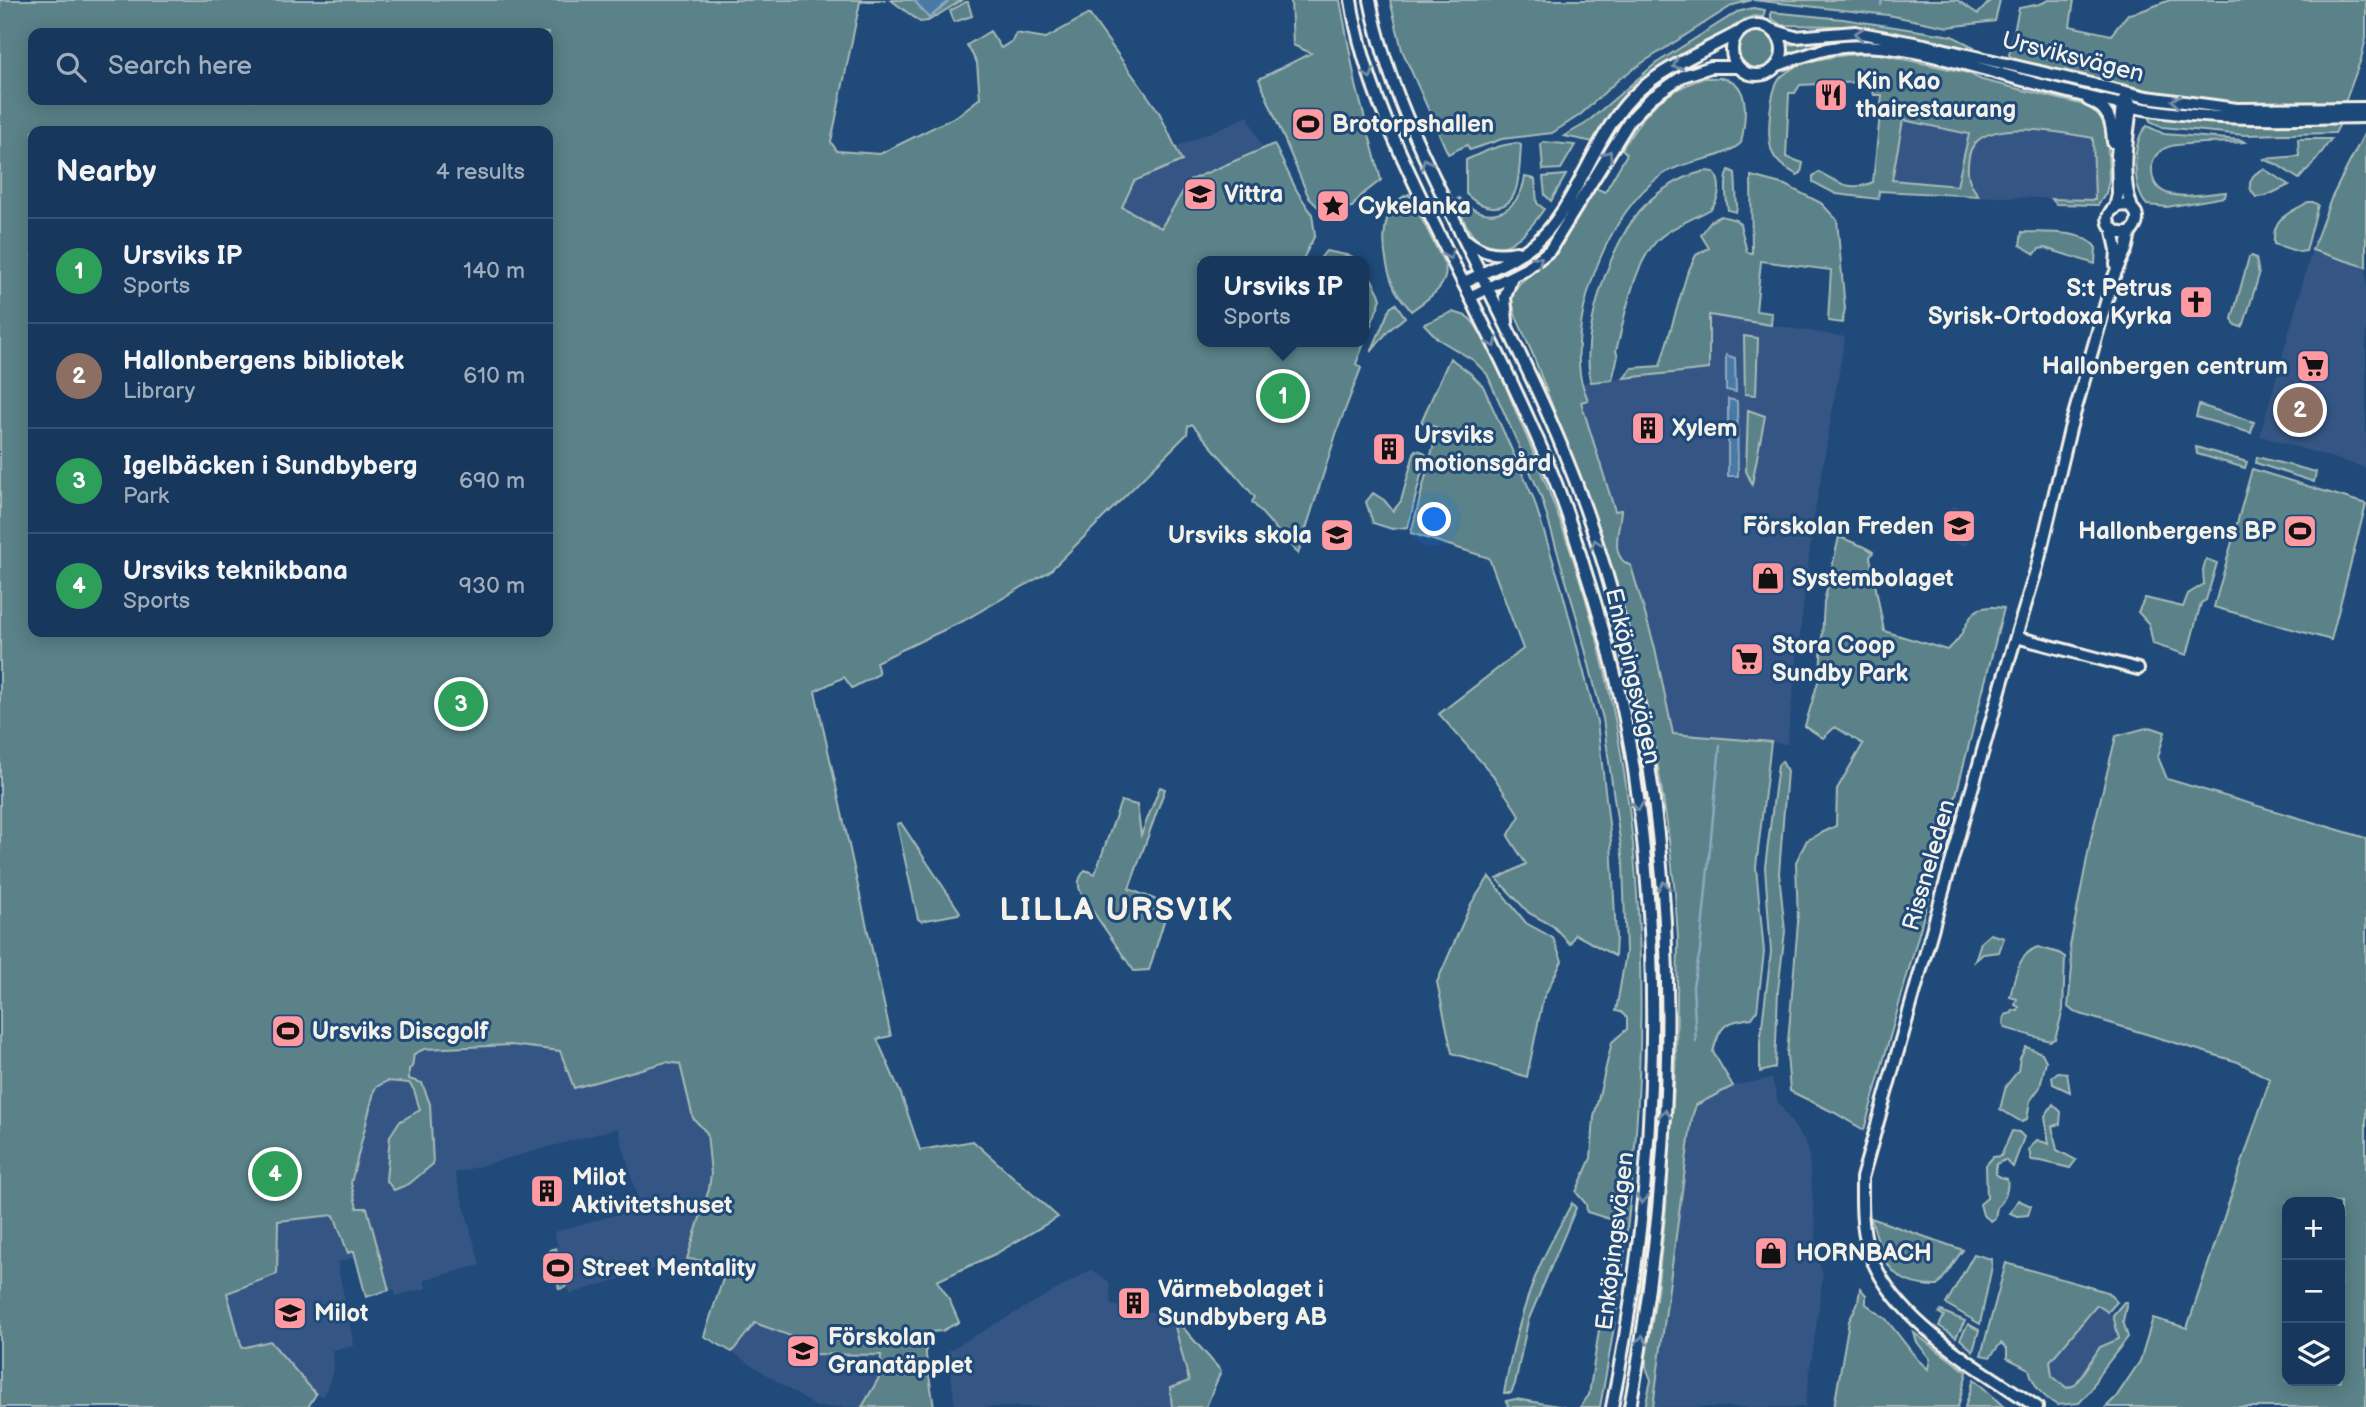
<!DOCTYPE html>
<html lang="en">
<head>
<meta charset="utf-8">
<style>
  body { margin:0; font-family:"Balsamiq Sans",sans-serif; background:#203f62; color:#f1f3f6 }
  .controls { position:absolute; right:21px; bottom:21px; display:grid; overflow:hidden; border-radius:14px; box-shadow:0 4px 18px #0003 }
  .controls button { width:63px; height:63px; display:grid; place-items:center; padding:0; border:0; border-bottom:2px solid #365272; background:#17385c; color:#f1f3f6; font:35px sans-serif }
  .you { position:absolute; left:1435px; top:520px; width:24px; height:24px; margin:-18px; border:5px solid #fff; border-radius:50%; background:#1a73e8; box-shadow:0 0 0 10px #1a73e833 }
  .badge { display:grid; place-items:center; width:46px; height:46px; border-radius:50%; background:#e69b98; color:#fff; font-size:23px; font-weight:700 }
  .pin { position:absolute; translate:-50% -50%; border:4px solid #fff; box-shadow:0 2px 7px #0006 }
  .popup { position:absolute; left:1197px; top:256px; width:172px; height:91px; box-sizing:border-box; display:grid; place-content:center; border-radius:14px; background:#17385c; filter:drop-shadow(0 2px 5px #0005); font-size:23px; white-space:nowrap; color:#9eacbb }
  .popup b { font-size:26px; color:#f1f3f6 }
  .popup::after { content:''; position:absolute; left:50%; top:100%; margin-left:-14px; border:14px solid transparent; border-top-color:#17385c }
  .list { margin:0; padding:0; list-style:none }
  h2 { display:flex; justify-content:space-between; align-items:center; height:91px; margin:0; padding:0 28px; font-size:30px }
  h2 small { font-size:23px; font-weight:400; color:#9eacbb }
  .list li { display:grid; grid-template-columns:46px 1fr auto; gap:21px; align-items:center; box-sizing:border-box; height:105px; padding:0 28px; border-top:2px solid #365272 }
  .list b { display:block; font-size:26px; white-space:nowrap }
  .list p { margin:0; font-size:23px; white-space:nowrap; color:#9eacbb }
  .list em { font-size:23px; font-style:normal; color:#9eacbb }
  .icon { flex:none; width:38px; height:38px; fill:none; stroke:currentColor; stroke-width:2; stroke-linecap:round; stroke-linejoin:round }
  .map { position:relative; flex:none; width:2366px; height:1407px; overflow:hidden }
  .search { position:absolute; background:#17385c; box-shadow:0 4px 18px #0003; left:28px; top:28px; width:525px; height:77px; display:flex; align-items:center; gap:18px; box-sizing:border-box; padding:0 24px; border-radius:14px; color:#9eacbb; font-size:26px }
  .panel { position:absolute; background:#17385c; box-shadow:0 4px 18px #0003; left:28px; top:126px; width:525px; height:511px; border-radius:14px }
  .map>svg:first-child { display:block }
</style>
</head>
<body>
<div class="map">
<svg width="2366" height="1407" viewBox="0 0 2366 1407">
  <rect width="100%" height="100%" fill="#1f4a7a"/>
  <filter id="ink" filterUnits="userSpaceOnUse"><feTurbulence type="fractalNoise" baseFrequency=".0143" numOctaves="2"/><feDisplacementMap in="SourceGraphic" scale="14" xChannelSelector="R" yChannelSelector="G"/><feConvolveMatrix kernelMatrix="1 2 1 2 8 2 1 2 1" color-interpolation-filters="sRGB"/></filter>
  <g filter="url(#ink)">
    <!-- built -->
    <path fill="#355684" d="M1248 116 1262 148 1186 241 1121 207 1134 181 1182 161 1176 147Z
      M1903 120 1969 133 1957 186 1892 180Z
      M2023 128 2093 138 2095 200 1979 196 1968 181 1967 174 1970 147 1973 143 1995 132Z
      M2312 250 2366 267V468L2260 436Z
      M1709 315 1845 337 1813 523 1787 744 1673 734 1655 648 1618 555 1616 546 1620 530V510L1615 511 1581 402 1588 399 1582 383 1709 369Z
      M1952 506 1975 512 1966 546 1943 540Z
      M511 1045 560 1051 574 1088 678 1059 693 1118 707 1133 711 1174 709 1189 687 1259 570 1294 554 1232 640 1208 618 1128 455 1173 480 1265 424 1280 426 1288 396 1296 394 1289 389 1290 367 1209 357 1208 351 1183 375 1088 412 1067 414 1054 424 1049Z
      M1772 1078 1778 1102 1808 1147 1818 1258 1823 1276 1805 1407H1653L1692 1117 1696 1105 1733 1086Z
      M334 1215 348 1252 354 1251 356 1257 337 1262 354 1346 332 1350 334 1368 324 1396 316 1394 299 1377 270 1342 242 1349 227 1293 277 1274 278 1221Z
      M1091 1270 1109 1282 1111 1305 1172 1315 1189 1382 1170 1388 1172 1407H955L948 1351Z
      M2097 1305 2113 1315 2119 1339 2100 1347 2075 1385 2067 1388 2052 1376 2050 1361Z
      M754 1323 882 1355 880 1376 862 1407H816L732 1352Z"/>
    <!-- green -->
    <path fill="#5a8288" stroke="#a7bab8" stroke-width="2" fill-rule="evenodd" d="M0 0H886L860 2 831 142 837 151 880 154 957 116 980 98 977 63 967 45 990 31 1001 48 1012 41 1016 33 1046 38 1089 14 1159 112 1182 161 1134 181 1122 207 1161 228 1190 180 1274 144 1297 191 1312 214 1315 235 1302 261H1202V342H1364V265L1379 293 1381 299 1356 364 1361 368 1338 428 1298 554 1252 502 1255 497 1192 424 1188 426 1187 434 1050 571 963 621 876 662 879 674 852 688 844 677 815 691 891 1036 877 1039 901 1094 920 1150 973 1141 1058 1217 997 1253 937 1281 948 1297 959 1322 942 1331 931 1332 926 1346V1356L934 1407H862L880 1376 881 1355 807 1354 791 1336 755 1323 732 1352 704 1336 726 1270 705 1261 687 1259 709 1189 711 1174 707 1133 693 1118 680 1064 666 1062 574 1088 560 1051 511 1045 424 1049 414 1054 412 1067 409 1069V1079L422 1083 430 1104 433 1164 409 1184 394 1190 386 1180 390 1136 399 1122 420 1110 414 1090 409 1083 387 1081 375 1088 351 1183 357 1208H367L389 1290 366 1297 354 1251 348 1253 334 1215 278 1221 277 1274 227 1293 242 1348 270 1341 316 1394 308 1407H0ZM33 33H548V100H33ZM33 131H548V632H33Z
      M891 0H914L929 18 950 0H962L928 21 920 22Z
      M1291 0H1340L1356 85 1381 180 1363 194 1352 207 1322 211 1309 198 1259 79 1311 53 1293 45Z
      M1390 0H1752L1733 5 1642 63 1619 79 1580 115 1552 133 1502 139 1470 150 1467 145 1448 154 1402 50Z
      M1753 0H1957L1978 14 1991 0H2000L1995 21 1948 27 1888 15Z
      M2049 0H2074L2070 26 2111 35 2128 14C2144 12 2155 5 2170 0H2366V38L2361 59 2344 105 2300 102 2241 103 2168 95 2088 81 2020 62 2009 55 2019 8 2040 4Z
      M966 2H968L972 16 954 22 950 11Z
      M1753 8 1765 10 1763 17 1754 16 1745 19 1721 35 1671 63 1645 80 1632 89 1615 108 1593 142 1564 136 1585 124 1655 64 1737 12Z
      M1771 12 1843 19 1952 36 1974 47 1970 50 1839 26 1781 25 1771 18Z
      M1738 50a19 19 0 1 1 38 0a19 19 0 1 1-38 0Z
      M1825 41 1826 46 1790 57 1788 45Z
      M1875 53 1968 73 1982 80 2088 106 2103 119 2107 131 2109 180 2106 193 2098 205 2056 204 2052 199 2095 200 2093 138C2064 133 1976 114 1969 156 1966 173 1968 183 1979 196L1879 191 1878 199 1836 194 1813 182V176L1819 172C1838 183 1852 192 1873 182L1882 95H1874L1871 85 1862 82 1800 85 1795 93H1789L1786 157 1803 163 1801 173 1797 175C1788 169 1778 165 1773 154 1766 139 1769 88 1782 76 1802 57 1848 54 1875 53ZM1903 120 1969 134 1957 186 1892 180Z
      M1704 78C1711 78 1720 77 1726 79 1752 85 1745 124 1741 143 1719 162 1687 158 1662 175 1609 211 1571 310 1580 374 1581 383 1585 392 1588 400L1581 402 1615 511 1621 510C1620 530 1608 557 1631 566L1655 648 1673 734 1771 742 1756 867 1764 952 1757 1011 1752 1018C1724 1022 1720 1025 1713 1052L1733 1086 1696 1105 1692 1117 1653 1407H1645L1651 1380 1646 1367V1357L1657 1292 1666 1208 1676 1056 1678 938 1675 893 1667 824 1651 723 1613 572 1602 537 1533 355 1515 314 1512 300 1514 291 1520 283 1557 253 1595 188 1605 192 1627 154 1622 149C1645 112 1661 92 1704 78Z
      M2150 116H2167L2342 120 2335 133 2245 135 2162 127 2150 121Z
      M2147 126 2164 134 2241 140 2245 142C2228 143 2181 142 2168 147 2159 150 2152 158 2152 167 2150 208 2199 194 2226 192L2225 197 2167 207 2147 205C2132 191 2131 139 2147 126Z
      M2366 130V267L2312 250 2331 199Z
      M2298 139H2331L2317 159 2299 179 2276 164 2263 159 2299 156Z
      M1544 142 1575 145 1561 169 1543 170 1541 144Z
      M1517 143 1521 145C1520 158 1520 172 1517 185 1511 215 1483 211 1466 194V160C1483 152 1498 145 1517 143Z
      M2264 169 2289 185 2266 196 2256 197C2245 186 2250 174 2264 169Z
      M1729 170 1735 173 1737 207 1736 212 1728 210C1726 198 1724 181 1729 170Z
      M1705 171 1714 172C1722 184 1720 198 1711 209 1695 218 1676 225 1662 236 1634 258 1625 317 1616 351L1618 356 1612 380 1591 382C1580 335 1608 250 1638 213 1656 191 1678 178 1705 171Z
      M1566 175 1551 201 1545 195 1543 177Z
      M1751 176 1785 185 1821 203 1837 220 1845 309 1842 323 1828 321 1831 270 1761 261 1756 311 1772 313 1771 325 1709 315V369L1624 378 1632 368 1660 366 1687 274 1696 255 1709 248 1701 235 1711 221 1721 216 1736 220 1740 224 1747 252 1752 253Z
      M1525 177 1535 179 1537 203 1544 209C1532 227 1502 264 1477 240 1467 231 1461 213 1455 201L1459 198C1485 226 1519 215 1525 177Z
      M1409 194 1445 265C1450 287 1427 299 1411 311 1406 304 1399 297 1395 289 1382 262 1375 207 1409 194Z
      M2308 202H2313L2318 205 2306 251 2299 252 2274 244C2272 217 2287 215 2308 202Z
      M2022 232C2043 233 2084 229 2096 248L2095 264 2045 248 2039 249 2035 254 2020 245Z
      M1326 251 1351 256 1359 261H1318Z
      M2252 256 2256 258 2259 275 2244 324 2241 327 2235 325 2232 319 2249 257Z
      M1396 304 1405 317 1388 331 1371 352 1390 308Z
      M1452 312C1460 314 1467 315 1472 321 1492 344 1507 391 1519 419 1544 476 1567 536 1585 596 1663 855 1650 1144 1600 1407H1580L1589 1395 1607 1278 1617 1268 1622 1223 1587 1212 1586 1204 1576 1192 1591 1158 1594 1117 1612 1042 1627 1029V1018L1621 1012 1616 1011 1626 953 1623 862 1603 719 1577 618 1541 496 1487 374 1473 360 1438 339 1424 324Z
      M1744 336 1758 338 1756 395 1745 394Z
      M1450 358 1470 373 1483 386 1533 497 1561 586 1597 722 1611 841 1616 937 1615 956 1575 934 1570 944 1553 926 1529 913 1497 879 1526 864 1508 836 1520 816 1492 774 1439 714 1523 649 1489 558 1411 533 1438 428 1421 422Z
      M2199 405 2254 422 2251 433 2196 417Z
      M1748 410 1765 416 1752 484 1746 471Z
      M2196 447 2247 462 2245 468 2197 454Z
      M1415 450 1421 451 1426 455 1408 527 1392 529 1373 523 1366 502 1373 493 1384 500 1393 511 1401 501Z
      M2257 457 2316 472 2314 482 2256 463Z
      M2252 469 2366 504 2331 640 2214 607Z
      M1839 537 1865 547 1873 552 1870 557 1884 631 1947 650C1975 630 1959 601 2004 608L1938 865 1864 1130 1835 1113 1790 1091 1787 1054 1798 922 1796 862 1807 840 1836 826 1837 789 1863 744 1835 727 1823 738 1805 726 1820 675 1824 602Z
      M2206 559 2217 563 2206 600 2201 603 2187 655 2153 644 2149 624 2138 612 2145 598 2183 607 2188 594 2204 584 2203 570Z
      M2150 727 2165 732 2158 757 2167 779 2366 838V1407H2106L2116 1397 2140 1361 2153 1318 2187 1328 2270 1079 2238 1062 2074 1012 2068 1007 2072 968 2070 946 2091 838 2116 736ZM2340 1202V1381H2287V1202Z
      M1782 761 1787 771 1779 873 1785 931 1778 991 1775 1068 1760 1072V1042L1771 952 1765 867 1778 765Z
      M1160 787 1165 789 1129 889 1169 905 1149 970 1134 971 1083 897C1077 886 1077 880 1085 870L1095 874 1121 801 1137 805 1141 835Z
      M901 823 960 912 958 914 921 921 918 919 897 824Z
      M1489 877 1526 923 1553 938 1562 961 1543 999 1527 1077 1452 1053 1437 982 1471 904Z
      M1990 934 2004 938 1999 952 1983 954 1975 961 1981 942Z
      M2038 947 2059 953 2065 957 2063 1010 2055 1039 2050 1041 2005 1028 2003 1023 2005 1015 2012 1013 2013 1010 2018 1011 2019 1007 2015 1005 2017 999 2010 997C2015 978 2017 954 2038 947Z
      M2026 1047 2042 1053 2046 1061 2040 1087 2030 1101 2027 1119 2022 1122 2000 1109 2006 1086 2018 1071 2020 1058Z
      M2058 1072 2067 1073 2070 1092 2053 1084 2052 1077Z
      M2053 1104 2061 1112 2060 1124 2052 1126 2057 1150 2076 1160 2070 1168 2041 1161 2031 1160 2029 1149 2037 1140 2049 1144 2045 1116Z
      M2012 1131 2019 1132 2024 1137 2013 1167 2005 1160 1996 1164V1174L2000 1177 2007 1179C2009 1188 2005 1201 1997 1207L1995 1218 1991 1221 1983 1215 1980 1204 1987 1198 1986 1165 1993 1157 2001 1156Z
      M2018 1200 2031 1206 2028 1215 2017 1216 2010 1213Z
      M1572 1203 1576 1208 1528 1321 1515 1384 1511 1393H1504C1512 1348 1523 1303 1542 1261 1551 1241 1562 1222 1572 1203Z
      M1871 1218 1963 1250C1953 1262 1947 1275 1937 1286 1888 1287 1883 1258 1871 1218Z
      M556 1248 566 1287 559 1289 550 1250Z
      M1974 1254 1991 1259 1992 1266 1980 1324 1946 1304Z
      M2006 1263 2107 1292 2117 1302 2108 1312 2097 1305 2050 1361 2052 1376 2067 1388 2075 1385 2100 1347 2119 1339 2113 1315 2124 1302H2127L2123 1321 2128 1337 2097 1377 2091 1390 2079 1403 2057 1405C2041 1395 2034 1387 2029 1369L2007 1358V1349L2001 1343 1990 1357 1981 1355Z
      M1860 1288 1866 1295V1304L1886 1319 1918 1360 1928 1369 1930 1359 1917 1342 1914 1333 1967 1372 1958 1407H1834L1849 1321 1858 1303Z
      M1941 1311 1965 1321 1956 1337 1939 1326 1944 1316 1939 1313Z
      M1172 1315 1221 1371 1206 1407H1172L1170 1388 1189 1381Z
      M1968 1324 1979 1330 1973 1351 1960 1339Z
      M1974 1379 2004 1407H1965Z
      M1516 1399 1565 1407H1509L1506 1401Z"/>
    <!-- water -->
    <path fill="#4979a5" stroke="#8da9c0" stroke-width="2" d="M914 0H950L929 18Z
      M1726 355 1735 358 1736 392 1726 390Z
      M1728 399 1737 401 1738 476H1728Z"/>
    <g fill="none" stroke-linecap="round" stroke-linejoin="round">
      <!-- stream -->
      <path stroke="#8da9c0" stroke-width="2.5" d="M1881 5 1882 0
        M1696 1041 1693 986 1700 951 1720 745"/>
      <!-- secondary casing -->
      <g stroke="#f4f1e8" stroke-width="16">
        <path id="secondary" d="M1351 0C1363 78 1398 150 1432 220 1471 299 1512 378 1546 459 1562 495 1574 533 1585 570 1606 635 1624 702 1634 770 1666 980 1654 1199 1612 1407
          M1370 0C1386 81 1421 152 1457 225 1492 298 1530 370 1561 445 1687 749 1689 1087 1630 1407
          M1732 50a25 25 0 1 1 50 0a25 25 0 1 1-50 0Z
          M1773 30 1795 37 1855 32 1925 45 2147 97 2237 109 2366 108
          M1778 65C1795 59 1815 51 1833 48 1882 41 1933 55 1979 68 2030 82 2082 97 2133 107 2209 122 2289 118 2366 117
          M2088 100C2109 108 2112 121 2113 142
          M2130 103 2131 107C2127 140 2120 176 2132 208
          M2115 208 2118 194 2117 155 2122 104 2124 99
          M2113 231 2117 250 2116 265
          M1466 240C1482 253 1496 256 1516 252
          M1463 283C1486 271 1513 261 1534 244 1572 214 1592 144 1625 105 1653 71 1699 54 1737 33
          M1470 297 1526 269 1550 250 1630 120 1651 98 1683 76 1711 67H1737
          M1507 322 1505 297 1512 277
          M2016 637 2138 669
          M2037 1407C1978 1367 1890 1320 1868 1248 1861 1225 1862 1202 1862 1178L2002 683 2037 567 2070 429 2111 285C2115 272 2120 262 2126 250 2128 245 2128 239 2130 234 2133 229 2137 226 2137 220 2138 210 2128 203 2119 206 2099 212 2109 239 2131 232"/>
      </g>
      <!-- secondary -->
      <use href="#secondary" stroke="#1f4a7a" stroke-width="10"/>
    </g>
    <!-- one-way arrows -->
    <defs><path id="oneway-chevron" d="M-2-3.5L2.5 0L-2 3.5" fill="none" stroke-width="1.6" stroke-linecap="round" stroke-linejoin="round" transform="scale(1.75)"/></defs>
    <g stroke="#748da6">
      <use href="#oneway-chevron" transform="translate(1859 34) rotate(-175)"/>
      <use href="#oneway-chevron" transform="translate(1677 65) rotate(153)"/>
      <use href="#oneway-chevron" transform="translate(1369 74) rotate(72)"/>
      <use href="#oneway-chevron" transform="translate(2176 101) rotate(-172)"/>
      <use href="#oneway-chevron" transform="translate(1608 155) rotate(-58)"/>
      <use href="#oneway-chevron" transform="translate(1426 163) rotate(-115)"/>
      <use href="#oneway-chevron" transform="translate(1449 255) rotate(64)"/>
      <use href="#oneway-chevron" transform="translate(1538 260) rotate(-37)"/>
      <use href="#oneway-chevron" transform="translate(1493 343) rotate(64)"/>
      <use href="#oneway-chevron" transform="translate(1596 544) rotate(-108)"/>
      <use href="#oneway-chevron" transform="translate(1638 806) rotate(83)"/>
      <use href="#oneway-chevron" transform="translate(1664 886) rotate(-94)"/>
      <use href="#oneway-chevron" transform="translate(1665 1114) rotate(-87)"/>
      <use href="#oneway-chevron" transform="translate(1642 1199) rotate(95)"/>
      <use href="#oneway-chevron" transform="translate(1642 1340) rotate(-81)"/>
    </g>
  </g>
  <!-- icons -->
  <defs>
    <g id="restaurant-square" transform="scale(1.75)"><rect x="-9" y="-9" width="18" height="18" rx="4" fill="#ff9aa2" stroke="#1f4a7a"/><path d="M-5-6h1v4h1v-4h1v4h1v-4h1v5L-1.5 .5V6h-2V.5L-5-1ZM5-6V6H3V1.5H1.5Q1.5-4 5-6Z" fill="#111"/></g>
    <g id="stadium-square" transform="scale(1.75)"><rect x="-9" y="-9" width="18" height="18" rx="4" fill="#ff9aa2" stroke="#1f4a7a"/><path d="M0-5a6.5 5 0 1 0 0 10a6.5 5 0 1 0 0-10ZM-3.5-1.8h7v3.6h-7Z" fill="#111"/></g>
    <g id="school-square" transform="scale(1.75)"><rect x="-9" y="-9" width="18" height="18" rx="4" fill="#ff9aa2" stroke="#1f4a7a"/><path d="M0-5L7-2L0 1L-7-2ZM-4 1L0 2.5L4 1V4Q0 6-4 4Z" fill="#111"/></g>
    <g id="sight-square" transform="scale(1.75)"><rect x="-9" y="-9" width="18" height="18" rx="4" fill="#ff9aa2" stroke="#1f4a7a"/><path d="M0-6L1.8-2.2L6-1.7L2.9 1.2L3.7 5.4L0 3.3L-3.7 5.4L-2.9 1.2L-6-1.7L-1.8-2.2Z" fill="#111"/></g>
    <g id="church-square" transform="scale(1.75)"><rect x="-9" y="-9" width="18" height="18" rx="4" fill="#ff9aa2" stroke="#1f4a7a"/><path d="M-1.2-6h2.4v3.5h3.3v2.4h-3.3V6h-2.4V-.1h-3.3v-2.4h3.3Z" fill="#111"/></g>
    <g id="supermarket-square" transform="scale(1.75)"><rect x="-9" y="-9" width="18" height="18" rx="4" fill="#ff9aa2" stroke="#1f4a7a"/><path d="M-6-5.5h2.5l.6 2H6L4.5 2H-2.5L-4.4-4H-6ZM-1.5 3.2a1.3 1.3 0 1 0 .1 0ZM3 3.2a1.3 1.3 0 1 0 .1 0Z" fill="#111"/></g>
    <g id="building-square" transform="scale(1.75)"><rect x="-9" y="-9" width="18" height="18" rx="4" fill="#ff9aa2" stroke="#1f4a7a"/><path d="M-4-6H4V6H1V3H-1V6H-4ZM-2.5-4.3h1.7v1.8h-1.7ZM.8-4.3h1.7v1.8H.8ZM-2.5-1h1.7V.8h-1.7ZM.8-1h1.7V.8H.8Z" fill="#111"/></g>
    <g id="shop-square" transform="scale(1.75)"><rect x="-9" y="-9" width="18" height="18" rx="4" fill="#ff9aa2" stroke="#1f4a7a"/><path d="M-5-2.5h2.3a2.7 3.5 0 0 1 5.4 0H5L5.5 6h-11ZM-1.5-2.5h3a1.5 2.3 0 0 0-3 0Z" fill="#111"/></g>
  </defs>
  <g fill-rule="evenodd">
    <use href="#restaurant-square" x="1831" y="95"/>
    <use href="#stadium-square" x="1308" y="124"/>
    <use href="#school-square" x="1200" y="194"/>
    <use href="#sight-square" x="1333" y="206"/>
    <use href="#church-square" x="2196" y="302"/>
    <use href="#supermarket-square" x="2313" y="366"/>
    <use href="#building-square" x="1648" y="428"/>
    <use href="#building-square" x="1389" y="449"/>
    <use href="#school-square" x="1959" y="526"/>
    <use href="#stadium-square" x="2300" y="531"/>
    <use href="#school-square" x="1337" y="535"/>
    <use href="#shop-square" x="1768" y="578"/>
    <use href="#supermarket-square" x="1747" y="659"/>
    <use href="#stadium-square" x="288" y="1031"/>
    <use href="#building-square" x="547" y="1191"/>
    <use href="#shop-square" x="1771" y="1253"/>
    <use href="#stadium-square" x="558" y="1268"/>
    <use href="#building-square" x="1134" y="1303"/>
    <use href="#school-square" x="290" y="1313"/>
    <use href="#school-square" x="803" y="1351"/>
  </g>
  <g text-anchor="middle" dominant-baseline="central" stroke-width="6" stroke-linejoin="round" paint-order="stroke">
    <!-- street labels -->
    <g font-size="24" fill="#f4f1e8" stroke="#1f4a7a">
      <text transform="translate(2073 57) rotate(14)">Ursviksvägen</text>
      <text transform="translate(1633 676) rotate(77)">Enköpingsvägen</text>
      <text transform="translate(1929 865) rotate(-74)">Rissneleden</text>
      <text transform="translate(1615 1241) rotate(-83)">Enköpingsvägen</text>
    </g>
    <!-- poi labels -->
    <g font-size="24" font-weight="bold" fill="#f4f1e8" stroke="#1f4a7a" text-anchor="start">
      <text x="1856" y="81">Kin Kao<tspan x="1856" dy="28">thairestaurang</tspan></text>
      <text x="1332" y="124">Brotorpshallen</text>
      <text x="1224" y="194">Vittra</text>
      <text x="1358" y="206">Cykelanka</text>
      <text x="2172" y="288" text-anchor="end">S:t Petrus<tspan x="2172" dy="28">Syrisk-Ortodoxa Kyrka</tspan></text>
      <text x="2288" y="366" text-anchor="end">Hallonbergen centrum</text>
      <text x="1672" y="428">Xylem</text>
      <text x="1414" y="435">Ursviks<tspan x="1414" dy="28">motionsgård</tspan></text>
      <text x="1934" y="526" text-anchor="end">Förskolan Freden</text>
      <text x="2276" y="531" text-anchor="end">Hallonbergens BP</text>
      <text x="1312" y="535" text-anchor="end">Ursviks skola</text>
      <text x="1792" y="578">Systembolaget</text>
      <text x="1772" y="645">Stora Coop<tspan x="1772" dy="28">Sundby Park</tspan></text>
      <text x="312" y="1031">Ursviks Discgolf</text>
      <text x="572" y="1177">Milot<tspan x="572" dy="28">Aktivitetshuset</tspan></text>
      <text x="1796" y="1253">HORNBACH</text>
      <text x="582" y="1268">Street Mentality</text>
      <text x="1158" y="1289">Värmebolaget i<tspan x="1158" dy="28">Sundbyberg AB</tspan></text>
      <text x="314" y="1313">Milot</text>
      <text x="828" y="1337">Förskolan<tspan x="828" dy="28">Granatäpplet</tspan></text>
    </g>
    <!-- district labels -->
    <g font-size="32" font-weight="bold" letter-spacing="2" fill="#f4f1e8" stroke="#1f4a7a">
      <text x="1117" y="910">LILLA URSVIK</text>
    </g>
  </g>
</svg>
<div class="controls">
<button>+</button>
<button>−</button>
<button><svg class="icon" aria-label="layers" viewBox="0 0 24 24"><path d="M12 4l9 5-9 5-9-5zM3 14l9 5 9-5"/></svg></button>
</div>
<div class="you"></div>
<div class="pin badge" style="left:1283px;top:396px;background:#2e9e5b">1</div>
<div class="popup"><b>Ursviks IP</b>Sports</div>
<div class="pin badge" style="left:2300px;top:410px;background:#8d6e63">2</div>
<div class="pin badge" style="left:461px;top:704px;background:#2e9e5b">3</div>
<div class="pin badge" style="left:275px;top:1174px;background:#2e9e5b">4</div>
<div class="search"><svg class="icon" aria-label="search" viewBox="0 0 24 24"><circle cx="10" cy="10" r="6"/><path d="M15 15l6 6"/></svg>Search here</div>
<section class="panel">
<h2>Nearby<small>4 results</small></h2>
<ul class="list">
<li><span class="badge" style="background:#2e9e5b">1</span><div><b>Ursviks IP</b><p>Sports</p></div><em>140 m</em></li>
<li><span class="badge" style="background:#8d6e63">2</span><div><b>Hallonbergens bibliotek</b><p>Library</p></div><em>610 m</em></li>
<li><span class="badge" style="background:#2e9e5b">3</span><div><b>Igelbäcken i Sundbyberg</b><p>Park</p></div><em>690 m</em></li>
<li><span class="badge" style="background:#2e9e5b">4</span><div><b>Ursviks teknikbana</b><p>Sports</p></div><em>930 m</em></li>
</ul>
</section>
</div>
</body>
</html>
